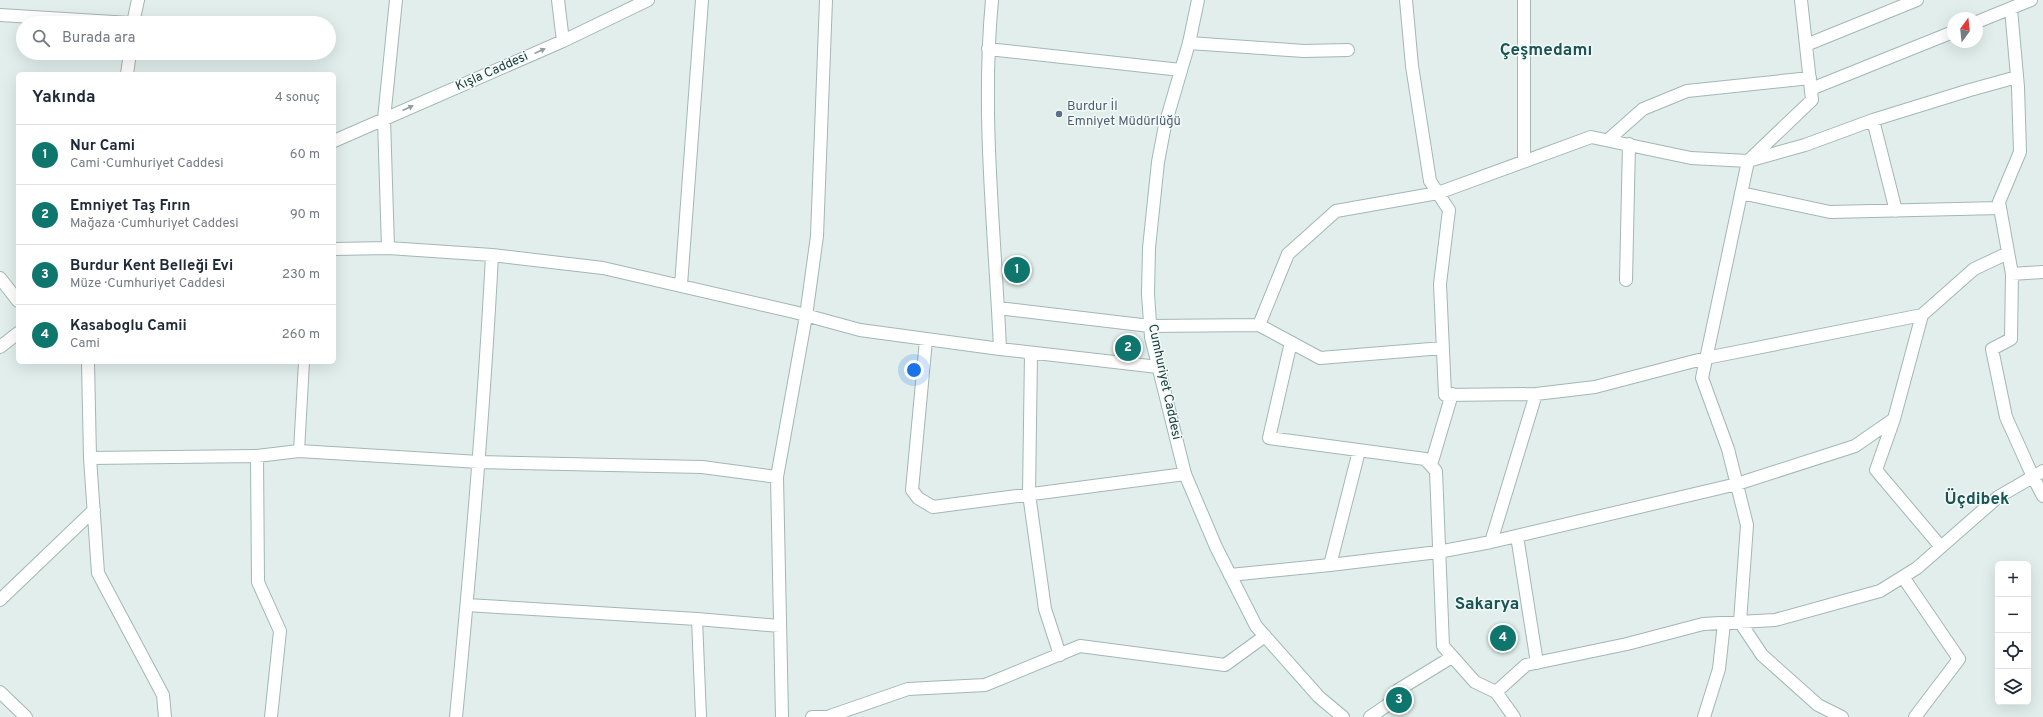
<!DOCTYPE html>
<html lang="tr">
<head>
<meta charset="utf-8">
<style>
  body { margin:0; font-family:Overpass,sans-serif; background:#f6f6f7; color:#1f2937 }
  .controls { position:absolute; right:12px; bottom:12px; display:grid; overflow:hidden; border-radius:6px; box-shadow:0 4px 16px #0002 }
  .controls button { width:36px; height:36px; display:grid; place-items:center; padding:0; border:0; border-bottom:1px solid #e0e1e3; background:#fff; color:#1f2937; font:20px sans-serif }
  .compass { position:absolute; left:1947px; top:12px; width:36px; height:36px; border-radius:50%; background:#fff; box-shadow:0 4px 16px #0002; rotate:15deg }
  .you { position:absolute; left:914px; top:370px; width:14px; height:14px; margin:-10px; border:3px solid #fff; border-radius:50%; background:#1a73e8; box-shadow:0 0 0 6px #1a73e833 }
  .badge { display:grid; place-items:center; width:26px; height:26px; border-radius:50%; background:#0f766e; color:#fff; font-size:13px; font-weight:700 }
  .pin { position:absolute; translate:-50% -50%; border:2px solid #fff; box-shadow:0 1px 4px #0006 }
  .list { margin:0; padding:0; list-style:none }
  h2 { display:flex; justify-content:space-between; align-items:center; height:52px; margin:0; padding:0 16px; font-size:17px }
  h2 small { font-size:13px; font-weight:400; color:#747a83 }
  .list li { display:grid; grid-template-columns:26px 1fr auto; gap:12px; align-items:center; box-sizing:border-box; height:60px; padding:0 16px; border-top:1px solid #e0e1e3 }
  .list b { display:block; font-size:15px; white-space:nowrap }
  .list p { margin:0; font-size:13px; white-space:nowrap; color:#747a83 }
  .list em { font-size:13px; font-style:normal; color:#747a83 }
  .icon { flex:none; width:22px; height:22px; fill:none; stroke:currentColor; stroke-width:2; stroke-linecap:round; stroke-linejoin:round }
  .map { position:relative; flex:none; width:2043px; height:717px; overflow:hidden }
  .search { position:absolute; background:#fff; box-shadow:0 4px 16px #0002; left:16px; top:16px; width:320px; height:44px; display:flex; align-items:center; gap:10px; box-sizing:border-box; padding:0 14px; border-radius:22px; color:#747a83; font-size:15px }
  .panel { position:absolute; background:#fff; box-shadow:0 4px 16px #0002; left:16px; top:72px; width:320px; height:292px; border-radius:6px }
  .map>svg:first-child { display:block }
</style>
</head>
<body>
<div class="map">
<svg width="2043" height="717" viewBox="0 0 2043 717">
  <rect width="100%" height="100%" fill="#e1eeeb"/>
  <g fill="none" stroke-linecap="round" stroke-linejoin="round">
    <!-- service casing -->
    <g stroke="#a3b7b4" stroke-width="12">
      <path id="service" d="M299 451 304 362
        M697 619 701 717"/>
    </g>
    <!-- minor casing -->
    <g stroke="#a3b7b4" stroke-width="14">
      <path id="minor" d="M558 0 563 41
        M992 0C981 116 995 233 1000 349
        M1406 0 1412 66 1430 181 1449 210 1440 284 1445 395 1536 394 1595 387 1706 358 1922 315 1974 269 2008 253
        M1524 0V161
        M1801 0 1812 100 1748 161 1702 378 1728 449 1747 525 1740 622 1762 655 1818 705 1842 717
        M2011 9 2018 87 2020 152 1999 202 2012 274 2011 339 1992 349 2006 417 2033 477 2043 496
        M0 15 130 23
        M1977 22 2031 0
        M133 23 138 0
        M1189 43 1304 51 1348 50
        M1806 45 1917 0
        M988 49 1181 70
        M127 74 130 53
        M1811 89 1953 32
        M1873 120 1896 211
        M1608 140 1643 109 1687 91 1810 78
        M334 141 563 41 648 0
        M1741 193 1830 212 2000 208
        M388 248 384 119 396 0
        M334 249 388 248 492 255 603 268 794 312 860 330 1000 349 1158 367
        M2012 274 2043 272
        M0 278 18 301
        M1626 280 1629 144
        M681 285 702 0
        M998 308 1150 326 1259 325 1320 358 1443 348
        M1259 325 1288 254 1336 211 1438 193 1591 137 1691 158 1748 161 1805 145 1873 120 1970 90 2017 77
        M926 340 912 490 918 498 933 507 1185 474
        M1291 342 1269 438 1425 459 1436 471 1443 646 1475 682 1496 692 1514 717
        M0 347 18 333
        M1031 353 1029 494 1045 609 1060 655
        M88 362 90 458 98 573 163 695 165 717
        M1894 419 1876 470 1941 547
        M257 456 258 582 280 631 271 717
        M90 458 257 456 299 451 479 462 702 467 777 477
        M1431 465 1452 394
        M1517 536 1537 663
        M1491 542 1536 394
        M1330 565 1359 451
        M1230 575 1330 565 1438 552 1491 542 1737 484 1855 446 1894 419 1922 315
        M1903 577 1959 659 1915 717
        M0 600 94 510
        M467 605 697 619 780 626
        M0 692 26 717
        M1496 692 1526 665 1627 644 1703 624 1775 620 1880 591 1917 568 1998 497 2043 471
        M830 716 908 689 985 685 1080 646 1225 665 1265 636
        M456 717C471 563 484 410 492 255
        M782 717 777 477 806 316 817 236 826 0
        M812 717H830
        M1370 717 1402 695 1398 690 1452 657
        M1704 717 1719 669 1724 623"/>
    </g>
    <!-- secondary casing -->
    <g stroke="#9ebbb7" stroke-width="14">
      <path id="secondary" d="M1198 0 1189 43 1165 125 1158 162 1149 248 1148 294 1151 337 1185 474 1216 547 1256 626 1319 697 1343 717"/>
    </g>
    <!-- service -->
    <use href="#service" stroke="#fff" stroke-width="10"/>
    <!-- minor -->
    <use href="#minor" stroke="#fff" stroke-width="12"/>
    <!-- secondary -->
    <use href="#secondary" stroke="#fff" stroke-width="12"/>
  </g>
  <!-- one-way arrows -->
  <defs><path id="oneway-solid" d="M-6-.8H1V-3.2L6.5 0L1 3.2V.8H-6Z"/></defs>
  <g fill="#8fa09f">
    <use href="#oneway-solid" transform="translate(540 51) rotate(-24)"/>
    <use href="#oneway-solid" transform="translate(408 108) rotate(-24)"/>
  </g>
  <!-- markers -->
  <circle fill="#5c6f8a" stroke="#f3faf8" stroke-width="1.5" cx="1059" cy="114" r="4"/>
  <g text-anchor="middle" dominant-baseline="central" stroke-width="3" stroke-linejoin="round" paint-order="stroke">
    <!-- street labels -->
    <g font-size="13" fill="#1f413f" stroke="#f3faf8">
      <text transform="translate(492 72) rotate(-24)">Kışla Caddesi</text>
      <text transform="translate(1164 382) rotate(78)">Cumhuriyet Caddesi</text>
    </g>
    <!-- service labels -->
    <g font-size="13" fill="#4e5e75" stroke="#f3faf8" text-anchor="start">
      <text x="1067" y="107">Burdur İl<tspan x="1067" dy="15">Emniyet Müdürlüğü</tspan></text>
    </g>
    <!-- district labels -->
    <g font-size="17" font-weight="bold" fill="#195554" stroke="#f3faf8">
      <text x="1546" y="51">Çeşmedamı</text>
      <text x="1977" y="500">Üçdibek</text>
      <text x="1487" y="605">Sakarya</text>
    </g>
  </g>
</svg>
<div class="controls">
<button>+</button>
<button>−</button>
<button><svg class="icon" aria-label="locate" viewBox="0 0 24 24"><circle cx="12" cy="12" r="6"/><path d="M12 2v4M12 18v4M2 12h4M18 12h4"/></svg></button>
<button><svg class="icon" aria-label="layers" viewBox="0 0 24 24"><path d="M12 4l9 5-9 5-9-5zM3 14l9 5 9-5"/></svg></button>
</div>
<svg class="compass" viewBox="-18 -18 36 36"><path d="M0-13l5 13h-10z" fill="#e53935"/><path d="M0 13l5-13h-10z" fill="#747a83"/></svg>
<div class="you"></div>
<div class="pin badge" style="left:1017px;top:270px">1</div>
<div class="pin badge" style="left:1128px;top:348px">2</div>
<div class="pin badge" style="left:1399px;top:700px">3</div>
<div class="pin badge" style="left:1503px;top:638px">4</div>
<div class="search"><svg class="icon" aria-label="search" viewBox="0 0 24 24"><circle cx="10" cy="10" r="6"/><path d="M15 15l6 6"/></svg>Burada ara</div>
<section class="panel">
<h2>Yakında<small>4 sonuç</small></h2>
<ul class="list">
<li><span class="badge">1</span><div><b>Nur Cami</b><p>Cami · Cumhuriyet Caddesi</p></div><em>60 m</em></li>
<li><span class="badge">2</span><div><b>Emniyet Taş Fırın</b><p>Mağaza · Cumhuriyet Caddesi</p></div><em>90 m</em></li>
<li><span class="badge">3</span><div><b>Burdur Kent Belleği Evi</b><p>Müze · Cumhuriyet Caddesi</p></div><em>230 m</em></li>
<li><span class="badge">4</span><div><b>Kasaboglu Camii</b><p>Cami</p></div><em>260 m</em></li>
</ul>
</section>
</div>
</body>
</html>
